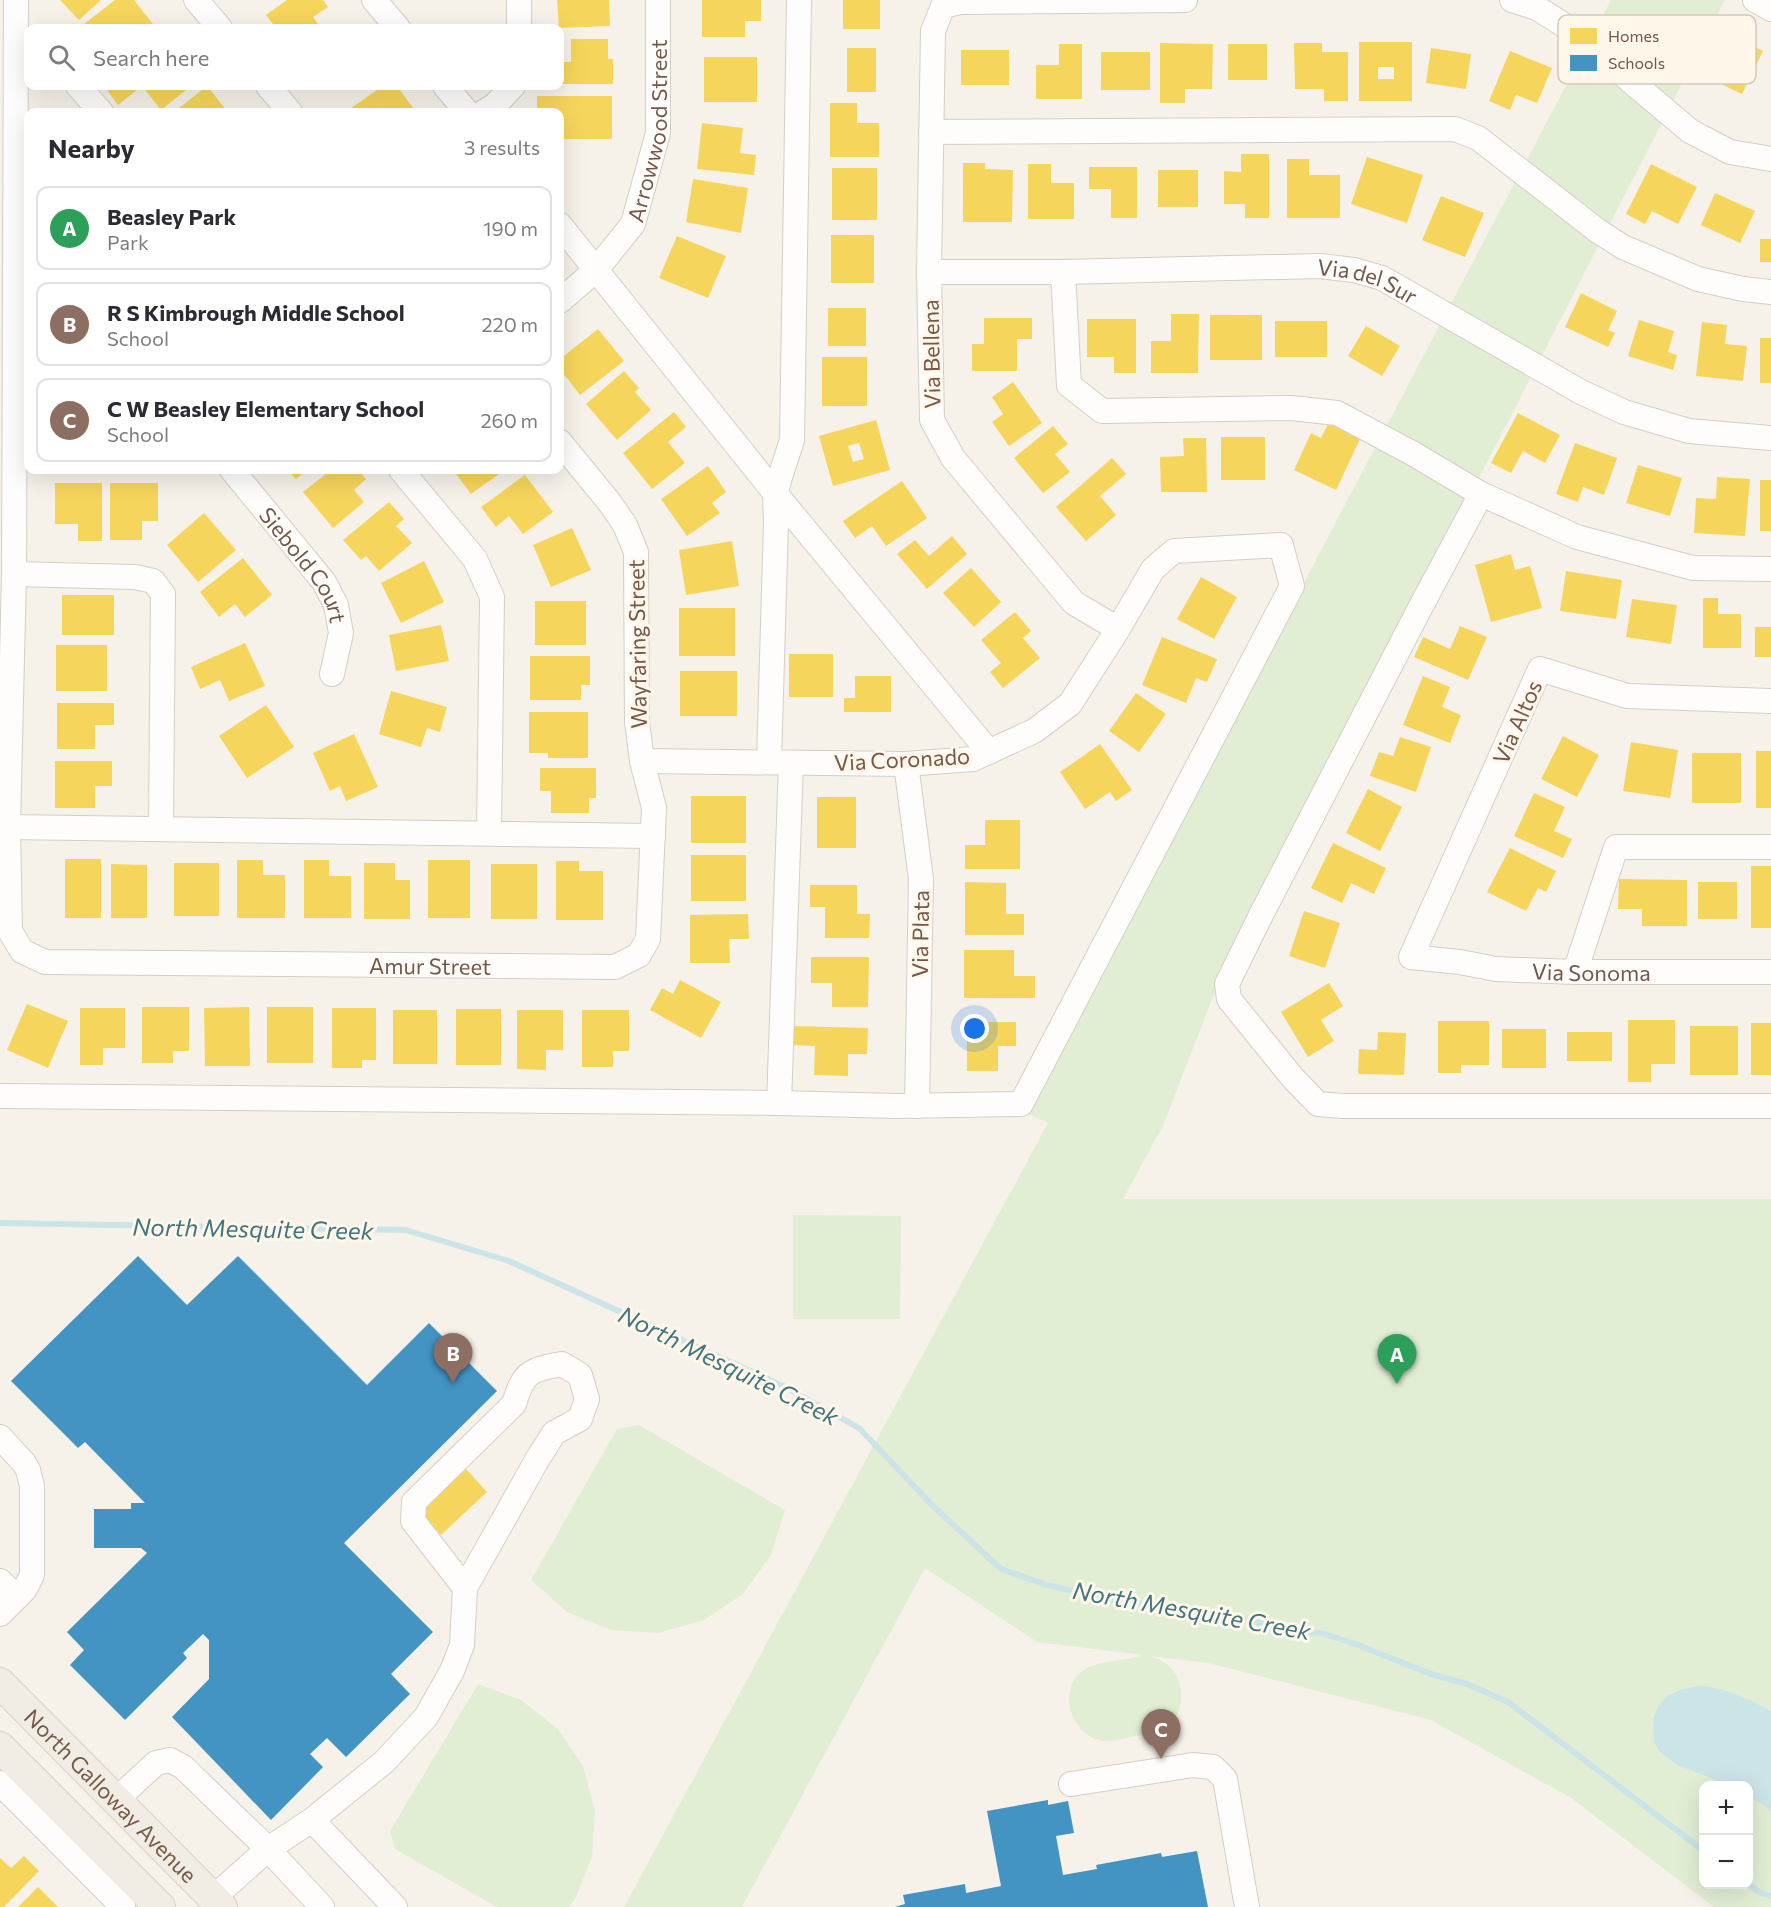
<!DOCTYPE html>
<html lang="en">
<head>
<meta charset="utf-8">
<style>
  body { margin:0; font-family:Commissioner,sans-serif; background:#f7f7f7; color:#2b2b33 }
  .controls { position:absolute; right:18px; bottom:18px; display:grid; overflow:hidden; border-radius:12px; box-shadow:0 6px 24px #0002 }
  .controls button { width:54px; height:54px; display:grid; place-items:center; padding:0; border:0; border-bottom:2px solid #e1e1e2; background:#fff; color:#2b2b33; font:30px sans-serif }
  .you { position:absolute; left:975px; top:1029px; width:21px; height:21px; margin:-15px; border:4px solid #fff; border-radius:50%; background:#1a73e8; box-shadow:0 0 0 9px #1a73e833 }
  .badge { display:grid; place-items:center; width:39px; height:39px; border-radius:50%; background:#a28f81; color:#fff; font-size:20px; font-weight:700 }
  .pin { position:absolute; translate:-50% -50px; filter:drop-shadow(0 2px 3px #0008) }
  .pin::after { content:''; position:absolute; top:32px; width:21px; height:18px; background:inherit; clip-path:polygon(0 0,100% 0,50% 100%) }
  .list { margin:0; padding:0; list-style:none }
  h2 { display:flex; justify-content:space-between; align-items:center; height:78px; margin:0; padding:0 24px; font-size:26px }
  h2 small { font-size:20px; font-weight:400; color:#7c7c81 }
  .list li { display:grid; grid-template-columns:39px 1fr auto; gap:18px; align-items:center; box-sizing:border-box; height:84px; margin:0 12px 12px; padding:0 12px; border:2px solid #e1e1e2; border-radius:12px }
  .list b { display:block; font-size:22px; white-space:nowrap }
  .list p { margin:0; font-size:20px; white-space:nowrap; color:#7c7c81 }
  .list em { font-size:20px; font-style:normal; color:#7c7c81 }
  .icon { flex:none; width:33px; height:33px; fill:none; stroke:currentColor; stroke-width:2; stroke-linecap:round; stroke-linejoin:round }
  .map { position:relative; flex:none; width:1771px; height:1907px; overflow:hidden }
  .search { position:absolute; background:#fff; box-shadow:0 6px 24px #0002; left:24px; top:24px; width:540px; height:66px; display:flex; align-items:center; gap:15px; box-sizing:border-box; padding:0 21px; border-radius:12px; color:#7c7c81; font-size:22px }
  .panel { position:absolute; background:#fff; box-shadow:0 6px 24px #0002; left:24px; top:108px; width:540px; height:366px; border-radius:12px }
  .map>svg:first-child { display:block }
</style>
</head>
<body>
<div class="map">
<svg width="1771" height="1907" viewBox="0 0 1771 1907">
  <rect width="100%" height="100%" fill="#f6f2e9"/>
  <!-- green -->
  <path fill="#e2eed4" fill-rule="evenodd" d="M1611 0H1725L1216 989 1163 1126 1123 1199H1771V1907H1714L1571 1798 1431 1720 1208 1663 1149 1656C1155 1658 1163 1660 1169 1666 1188 1683 1185 1721 1160 1732 1153 1734 1144 1734 1137 1736 1127 1737 1115 1742 1105 1741 1086 1741 1069 1719 1069 1700 1071 1656 1114 1665 1143 1655L1037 1642 925 1568 742 1907H624L1048 1123 1025 1112ZM1704 1786H1748V1884H1704Z
    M793 1215 901 1216 900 1319H793Z
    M639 1425 785 1510 771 1555 743 1594 704 1620 658 1633 611 1630 567 1612 531 1580 617 1429Z
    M478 1684 521 1700 557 1728 583 1766 595 1811 592 1857 575 1899 569 1907H497L395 1849 390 1831Z"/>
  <!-- water -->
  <path fill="#cbe4e7" d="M1700 1686C1721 1686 1753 1701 1771 1711V1812L1767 1807 1749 1797 1748 1786 1730 1785 1677 1765 1659 1751 1654 1742 1653 1719 1659 1705 1667 1696 1680 1690Z"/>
  <!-- homes -->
  <path fill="#f6d55c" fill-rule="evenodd" d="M60 0H101L79 20Z
    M115 0H134L156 28H79Z
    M287 0H323L328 7 313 17 321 28H276L266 15Z
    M557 0H609L610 26 559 28Z
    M702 0H761V21H745V37H702Z
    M843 0H880V29H843Z
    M1722 22 1742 31 1738 39 1763 51 1742 94 1698 73Z
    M571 39H608V59H613V84H560V62H571Z
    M1359 42H1412V101H1359ZM1378 67H1394V79H1378Z
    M1160 43 1213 44 1212 89H1185V103H1160Z
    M1294 43H1322V52H1348V101H1324V89H1295Z
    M1059 44H1082V99H1036V65H1059Z
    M1228 44H1267V80H1228Z
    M847 48H876V92H847Z
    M1431 48 1471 54 1466 89 1426 83Z
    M961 50H1009V85H961Z
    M1510 51 1552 68 1537 103 1516 95 1510 110 1489 101Z
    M1101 52H1150V90H1101Z
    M704 57H757V102H704Z
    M107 86H191L161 110 142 86 118 105 105 87Z
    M207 86 228 112H174Z
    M383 86H397L416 112H345Z
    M537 96H612V139H560V112H552V108H537Z
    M830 103H857V123H879V157H830Z
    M702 123 743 128 740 153 756 155 754 175 697 169Z
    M1241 154H1269V218H1245V204H1224V171L1241 172Z
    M1367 157 1423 175 1407 223 1351 204Z
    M1287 159H1309V175H1340V218H1287Z
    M963 163H985V169L1013 170 1012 222H963Z
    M1028 164H1051V183H1074V219H1028Z
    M1651 164 1697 187 1678 224 1652 211 1645 224 1626 214Z
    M1089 167H1137V218H1111V189H1089Z
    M832 168H877V220H832Z
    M1158 170H1198V207H1158Z
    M693 179 748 188 741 233 686 222Z
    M1715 193 1755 211 1740 243 1701 225Z
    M1441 196 1484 213 1465 257 1422 240Z
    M831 235H874V283H831Z
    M677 236 726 256 708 298 659 278Z
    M1760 239H1771V262H1760Z
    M1581 293 1617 311 1608 330 1615 333 1608 347 1565 327Z
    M828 308H866V346H828Z
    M1171 314H1199L1198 373H1151V341H1171Z
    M1210 315H1262V360H1210Z
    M984 318H1032V339H1017V371H972V344H984Z
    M1087 319H1136V373H1114V357H1087Z
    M1639 320 1674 331 1668 352 1677 355 1673 370 1628 356Z
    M1275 321H1327V357H1275Z
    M1702 322 1727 325 1725 344 1747 346 1743 381 1696 376Z
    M1366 326 1400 346 1382 376 1348 356Z
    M598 329 624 361 580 395 560 369V359Z
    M1760 338H1771V383H1760Z
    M822 357H867V406H822Z
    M624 371 639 388 635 392 651 410 617 440 586 404Z
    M1013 382 1042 423 1009 446 992 422 1003 414 992 397Z
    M674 412 686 427 668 442 685 463 652 489 623 453Z
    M1518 413 1560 435 1545 463 1523 451 1511 473 1491 463Z
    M876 420 890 470 833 486 819 436ZM859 443 864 459 853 462 848 446Z
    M1329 422 1361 437 1336 490 1294 470 1311 433 1321 438Z
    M1053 426 1068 444 1055 454 1070 472 1043 493 1014 458Z
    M1221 437H1265V480H1221Z
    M1183 438H1206L1207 492H1161L1160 457 1184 456Z
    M1575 443 1617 458 1604 495 1583 487 1578 502 1556 494Z
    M1112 458 1126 474 1100 496 1116 515 1086 541 1056 507Z
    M1638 465 1682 478 1670 516 1626 503Z
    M708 466 726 492 712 503 720 513 687 536 661 499Z
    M287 470H307L296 479Z
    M331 470H358L366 479 354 490 364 502 333 528 303 492Z
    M453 470H505L471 494Z
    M525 475 553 512 523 534 509 516 496 527 481 507Z
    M1717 477 1750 479 1745 536 1694 533 1696 498 1716 499Z
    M1760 480H1771V531H1760Z
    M902 481 927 518 886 546 872 526 855 538 843 521Z
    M55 483H102V541H78V524H55Z
    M110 483H158V521H142V540H110Z
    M389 502 404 519 396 526 412 543 379 571 366 556 361 560 343 540Z
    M204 513 236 550 198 582 167 545Z
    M572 528 591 570 551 587 533 545Z
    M952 536 967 554 927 589 897 554 915 540 929 556Z
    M732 541 739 586 686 595 679 550Z
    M1511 554 1515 570 1530 566 1542 608 1491 622 1475 565Z
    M243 558 272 595 245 617 235 604 219 617 200 592Z
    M424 561 444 602 401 623 381 583Z
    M971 568 1001 602 974 627 943 593Z
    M1566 571 1622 580 1616 619 1560 611Z
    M1201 577 1237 597 1214 639 1177 619Z
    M62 595H114V635H62Z
    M1703 598H1718V614H1741V648H1703Z
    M1632 599 1677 605 1671 644 1626 637Z
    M535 601H586V645H535Z
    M679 608H735V656H679Z
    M1015 612 1031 631 1023 638 1040 658 1003 688 990 672 1001 663 981 640Z
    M441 625 449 661 396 671 389 635Z
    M1460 626 1487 637 1468 680 1414 657 1423 637 1450 649Z
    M1755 627H1771V657H1755Z
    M1162 637 1217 659 1207 682 1196 678 1186 703 1142 685Z
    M245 643 265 686 229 701 220 680 200 689 191 667Z
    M56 645H107V691H56Z
    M789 654H833V697H789Z
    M530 656H590V685H581V700H530Z
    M680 671H737V716H680Z
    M855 676H891V712H844V698H855Z
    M1423 676 1450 687 1442 707 1461 715 1450 743 1403 725Z
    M391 691 447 707 440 732 427 728 421 747 379 734Z
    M1136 693 1166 714 1139 752 1109 731Z
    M57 703H114V725H95V749H57Z
    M266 705 294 747 247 778 219 736Z
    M529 712H588V758H548V753H529Z
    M354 734 378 787 346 801 340 786 330 791 313 753Z
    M1563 736 1599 755 1577 797 1541 779Z
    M1400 737 1431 747 1416 792 1370 776 1379 752 1393 756Z
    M1631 742 1678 750 1670 798 1623 791Z
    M1100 744 1132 790 1116 801 1110 792 1085 809 1060 772Z
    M1756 751H1771V808H1756Z
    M1692 753H1741V803H1692Z
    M55 761H112V786H95V808H55Z
    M540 768H596V798H589V813H551V791H540Z
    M1368 789 1402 807 1380 851 1346 833Z
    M1534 793 1565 807 1554 831 1572 839 1563 858 1514 836Z
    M691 796H746V843H691Z
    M817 797H856V848H817Z
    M985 820H1020V869H965V845H985Z
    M1333 843 1386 868 1374 894 1351 883 1342 903 1311 888Z
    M1510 848 1556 871 1546 892 1538 888 1526 911 1487 892Z
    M691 855H746V901H691Z
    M65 859H101V918H65Z
    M237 860H263V875H285V918H237Z
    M304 860H329V876H351V918H304Z
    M428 860H470V918H428Z
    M556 861H579V871H603V920H556Z
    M174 863H219V916H174Z
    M364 863H395V880H410V919H364Z
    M111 864 147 865V918H111Z
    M491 864H537V919H491Z
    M1751 866H1771V928H1751Z
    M1619 879 1687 880V926H1642V909H1618Z
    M965 882 1006 883V914H1024V935H965Z
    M1698 882H1737V919H1698Z
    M810 885H857V914H870L869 938H825V907H810Z
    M1304 911 1340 923 1325 968 1289 956Z
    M748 914 749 939H729L730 963H690V915Z
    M964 950H1014V976H1035V998H964Z
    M811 957H869L868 1007H832V983H811Z
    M680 980 721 1002 701 1038 650 1010 662 988 673 994Z
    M1329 983 1343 1006 1321 1020 1334 1041 1308 1057 1281 1012Z
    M27 1004 68 1021 48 1068 7 1050Z
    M142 1007H189V1051H173V1063H142Z
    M249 1007 250 1066H205L204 1008Z
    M267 1007H313V1063H267Z
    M80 1008H125V1048H103V1065H80Z
    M332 1008H376V1060H362V1068H332Z
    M456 1009H501V1065H456Z
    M393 1010H437V1064H393Z
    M517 1010H563V1050H546V1070L517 1069Z
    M582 1010H629V1051H613V1067H582Z
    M1628 1020H1675V1064H1651V1082H1628Z
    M1438 1021H1489V1065H1461V1073H1438Z
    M967 1022H1016V1046H998V1071H967Z
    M1751 1023H1771V1075H1751Z
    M791 1026 868 1028 867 1054H848V1076L814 1075 815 1046 791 1045Z
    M1690 1026H1738V1075H1690Z
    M1502 1029H1546V1068H1502Z
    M1378 1032 1406 1033 1404 1075 1358 1074 1359 1049 1377 1050Z
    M1567 1032H1612V1061H1567Z
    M466 1469 487 1492 441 1535 420 1512Z
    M24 1856 39 1871 4 1907H0V1858L11 1868Z
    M38 1887 58 1907H18Z"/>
  <!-- schools -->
  <path fill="#4393c3" d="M138 1256 187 1305 238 1256 367 1385 429 1323 497 1391 344 1543 433 1632 391 1674 410 1694 346 1757 327 1738 310 1754 323 1767 271 1820 172 1717 209 1679V1640L203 1634 183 1653 187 1658 125 1720 70 1665 84 1650 67 1632 147 1553 141 1548H94V1509H131V1503H145L85 1442 78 1448 11 1381Z
    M1048 1800V1805L1068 1801 1074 1833 1056 1836 1063 1875 1097 1869 1096 1865 1161 1853 1162 1857 1197 1851 1208 1907H895L905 1904 903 1895 965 1884 966 1893 1001 1886 987 1811Z"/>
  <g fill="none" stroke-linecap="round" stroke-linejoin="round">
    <!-- stream -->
    <path stroke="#cbe4e7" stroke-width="6" d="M0 1223 406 1230 509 1261 785 1387 859 1428 932 1505 1001 1569 1047 1585 1116 1601 1181 1608 1256 1622 1283 1630 1321 1633 1358 1645 1431 1674 1467 1684 1508 1702 1704 1851
      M1748 1884 1759 1892 1771 1896"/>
    <!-- minor casing -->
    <g stroke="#d5cec6" stroke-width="26">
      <g id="minor">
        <path id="s1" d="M16 0 14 574 8 827 10 931 22 951 45 962 615 967 639 955 648 939 654 808 642 761 637 722 636 552 625 525 610 503 560 442"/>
        <path d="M196 0 220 28"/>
        <path d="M374 0 398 28"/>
        <path d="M1512 0 1537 8 1564 25 1690 131 1730 152 1771 159"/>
        <path d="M1755 0 1771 9"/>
        <path d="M519 28V0"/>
        <path d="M78 86 101 112"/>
        <path d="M268 86 290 112"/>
        <path d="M445 86 467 112"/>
        <path d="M484 112 495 105 513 86"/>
        <path d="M931 132 1455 129 1478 138 1598 231 1623 247 1698 279 1743 289 1771 292"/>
        <path d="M560 225 775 493 989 752"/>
        <path id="s2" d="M929 272H1063L1320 266 1354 270 1382 278 1581 392 1624 412 1689 431 1771 438"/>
        <path d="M1063 272 1069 385 1102 411 1291 408 1337 413 1412 453 1481 494 1577 537 1693 568 1771 569"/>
        <path id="s3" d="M560 301 596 270 633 224 658 133V0"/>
        <path id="s4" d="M232 470 324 582 336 605 341 633 332 674"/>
        <path d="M401 470 475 559 492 597 489 833"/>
        <path d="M1481 494 1419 610 1262 913 1227 984 1229 999 1292 1077 1318 1104 1343 1106H1771"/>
        <path d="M14 574 135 577 153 581 163 594 161 829"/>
        <path d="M1118 629 1074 603 953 458 932 420 929 272 933 31 943 6 960 2 1185 0"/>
        <path id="s5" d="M1771 701 1627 696 1540 669 1411 957 1460 962 1496 969 1575 972H1771"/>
        <path d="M769 762 776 522 775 493 792 440 799 0"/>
        <path d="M906 764 921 879 917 1106"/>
        <path d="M8 827 653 836"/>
        <path d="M1575 972 1616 847H1771"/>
        <path d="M0 1096 779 1103 896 1106 1021 1104 1292 586 1281 545 1174 551 1153 569 1118 629 1070 704 1034 731 973 759 906 764 642 761"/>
        <path d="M779 1103 791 763"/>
        <path d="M0 1437 24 1463 28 1470 32 1486V1575L25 1589 0 1614"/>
        <path d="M0 1581 17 1597"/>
        <path d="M0 1783 123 1907"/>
        <path d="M1071 1784 1193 1765 1213 1767 1225 1779 1247 1907"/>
        <path d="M116 1800 156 1763 170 1760 183 1767 268 1849 322 1907"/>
        <path d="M312 1820 384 1762 426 1717 452 1671 462 1645 465 1588 537 1460 554 1433 580 1419 587 1399 580 1375 562 1364C530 1370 524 1371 514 1404L414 1502 413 1521 465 1588"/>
        <path d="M213 1898 268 1849 312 1820 395 1907"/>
      </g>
    </g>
    <!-- major casing -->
    <g stroke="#d8cfc8" stroke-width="32">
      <g id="major">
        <path id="s6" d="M0 1683 222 1907"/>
        <path d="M0 1747 160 1907"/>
      </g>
    </g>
    <!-- minor -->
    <use href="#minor" stroke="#fefdfc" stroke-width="24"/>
    <!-- major -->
    <use href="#major" stroke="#f2ede4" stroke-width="30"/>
  </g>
  <g text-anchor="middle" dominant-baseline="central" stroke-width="6" stroke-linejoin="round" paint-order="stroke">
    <!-- street labels -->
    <g font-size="22" fill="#745949" stroke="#fff7ea">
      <text stroke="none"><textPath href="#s3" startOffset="202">Arrowwood Street</textPath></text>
      <text stroke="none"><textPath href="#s2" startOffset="441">Via del Sur</textPath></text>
      <text transform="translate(931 354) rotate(-91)">Via Bellena</text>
      <text stroke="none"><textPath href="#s4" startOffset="120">Siebold Court</textPath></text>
      <text transform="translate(637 644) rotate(-91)">Wayfaring Street</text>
      <text transform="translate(1517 722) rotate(-66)">Via Altos</text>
      <text transform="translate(902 759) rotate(-3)">Via Coronado</text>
      <text transform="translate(920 934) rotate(-89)">Via Plata</text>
      <text stroke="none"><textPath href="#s1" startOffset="1365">Amur Street</textPath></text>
      <text stroke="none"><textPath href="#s5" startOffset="732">Via Sonoma</textPath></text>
      <text stroke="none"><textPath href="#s6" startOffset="158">North Galloway Avenue</textPath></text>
    </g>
    <!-- water labels -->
    <g font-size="24" font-style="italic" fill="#407581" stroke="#fff7ea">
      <text transform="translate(253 1228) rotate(1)">North Mesquite Creek</text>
      <text transform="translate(729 1365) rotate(26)">North Mesquite Creek</text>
      <text transform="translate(1192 1610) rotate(10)">North Mesquite Creek</text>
    </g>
  </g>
  <!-- legend -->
  <rect x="1558" y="15" width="198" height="69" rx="9" fill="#fff7ea" stroke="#d5c8ba" stroke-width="1.5"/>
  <rect x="1570" y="28" width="27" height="16" fill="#f6d55c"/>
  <rect x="1570" y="55" width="27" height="16" fill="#4393c3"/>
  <g font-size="16" fill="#745949">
    <text x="1608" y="42">Homes</text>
    <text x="1608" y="69">Schools</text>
  </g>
</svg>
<div class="controls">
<button>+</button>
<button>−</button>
</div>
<div class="you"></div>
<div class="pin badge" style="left:1397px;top:1384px;background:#2e9e5b">A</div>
<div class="pin badge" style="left:453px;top:1383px;background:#8d6e63">B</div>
<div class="pin badge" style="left:1161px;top:1759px;background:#8d6e63">C</div>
<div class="search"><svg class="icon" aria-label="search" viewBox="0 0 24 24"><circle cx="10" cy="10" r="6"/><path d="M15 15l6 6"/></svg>Search here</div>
<section class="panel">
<h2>Nearby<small>3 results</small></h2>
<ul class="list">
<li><span class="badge" style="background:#2e9e5b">A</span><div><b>Beasley Park</b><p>Park</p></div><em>190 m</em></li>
<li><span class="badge" style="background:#8d6e63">B</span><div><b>R S Kimbrough Middle School</b><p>School</p></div><em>220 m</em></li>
<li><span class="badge" style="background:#8d6e63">C</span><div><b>C W Beasley Elementary School</b><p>School</p></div><em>260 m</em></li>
</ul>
</section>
</div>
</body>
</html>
